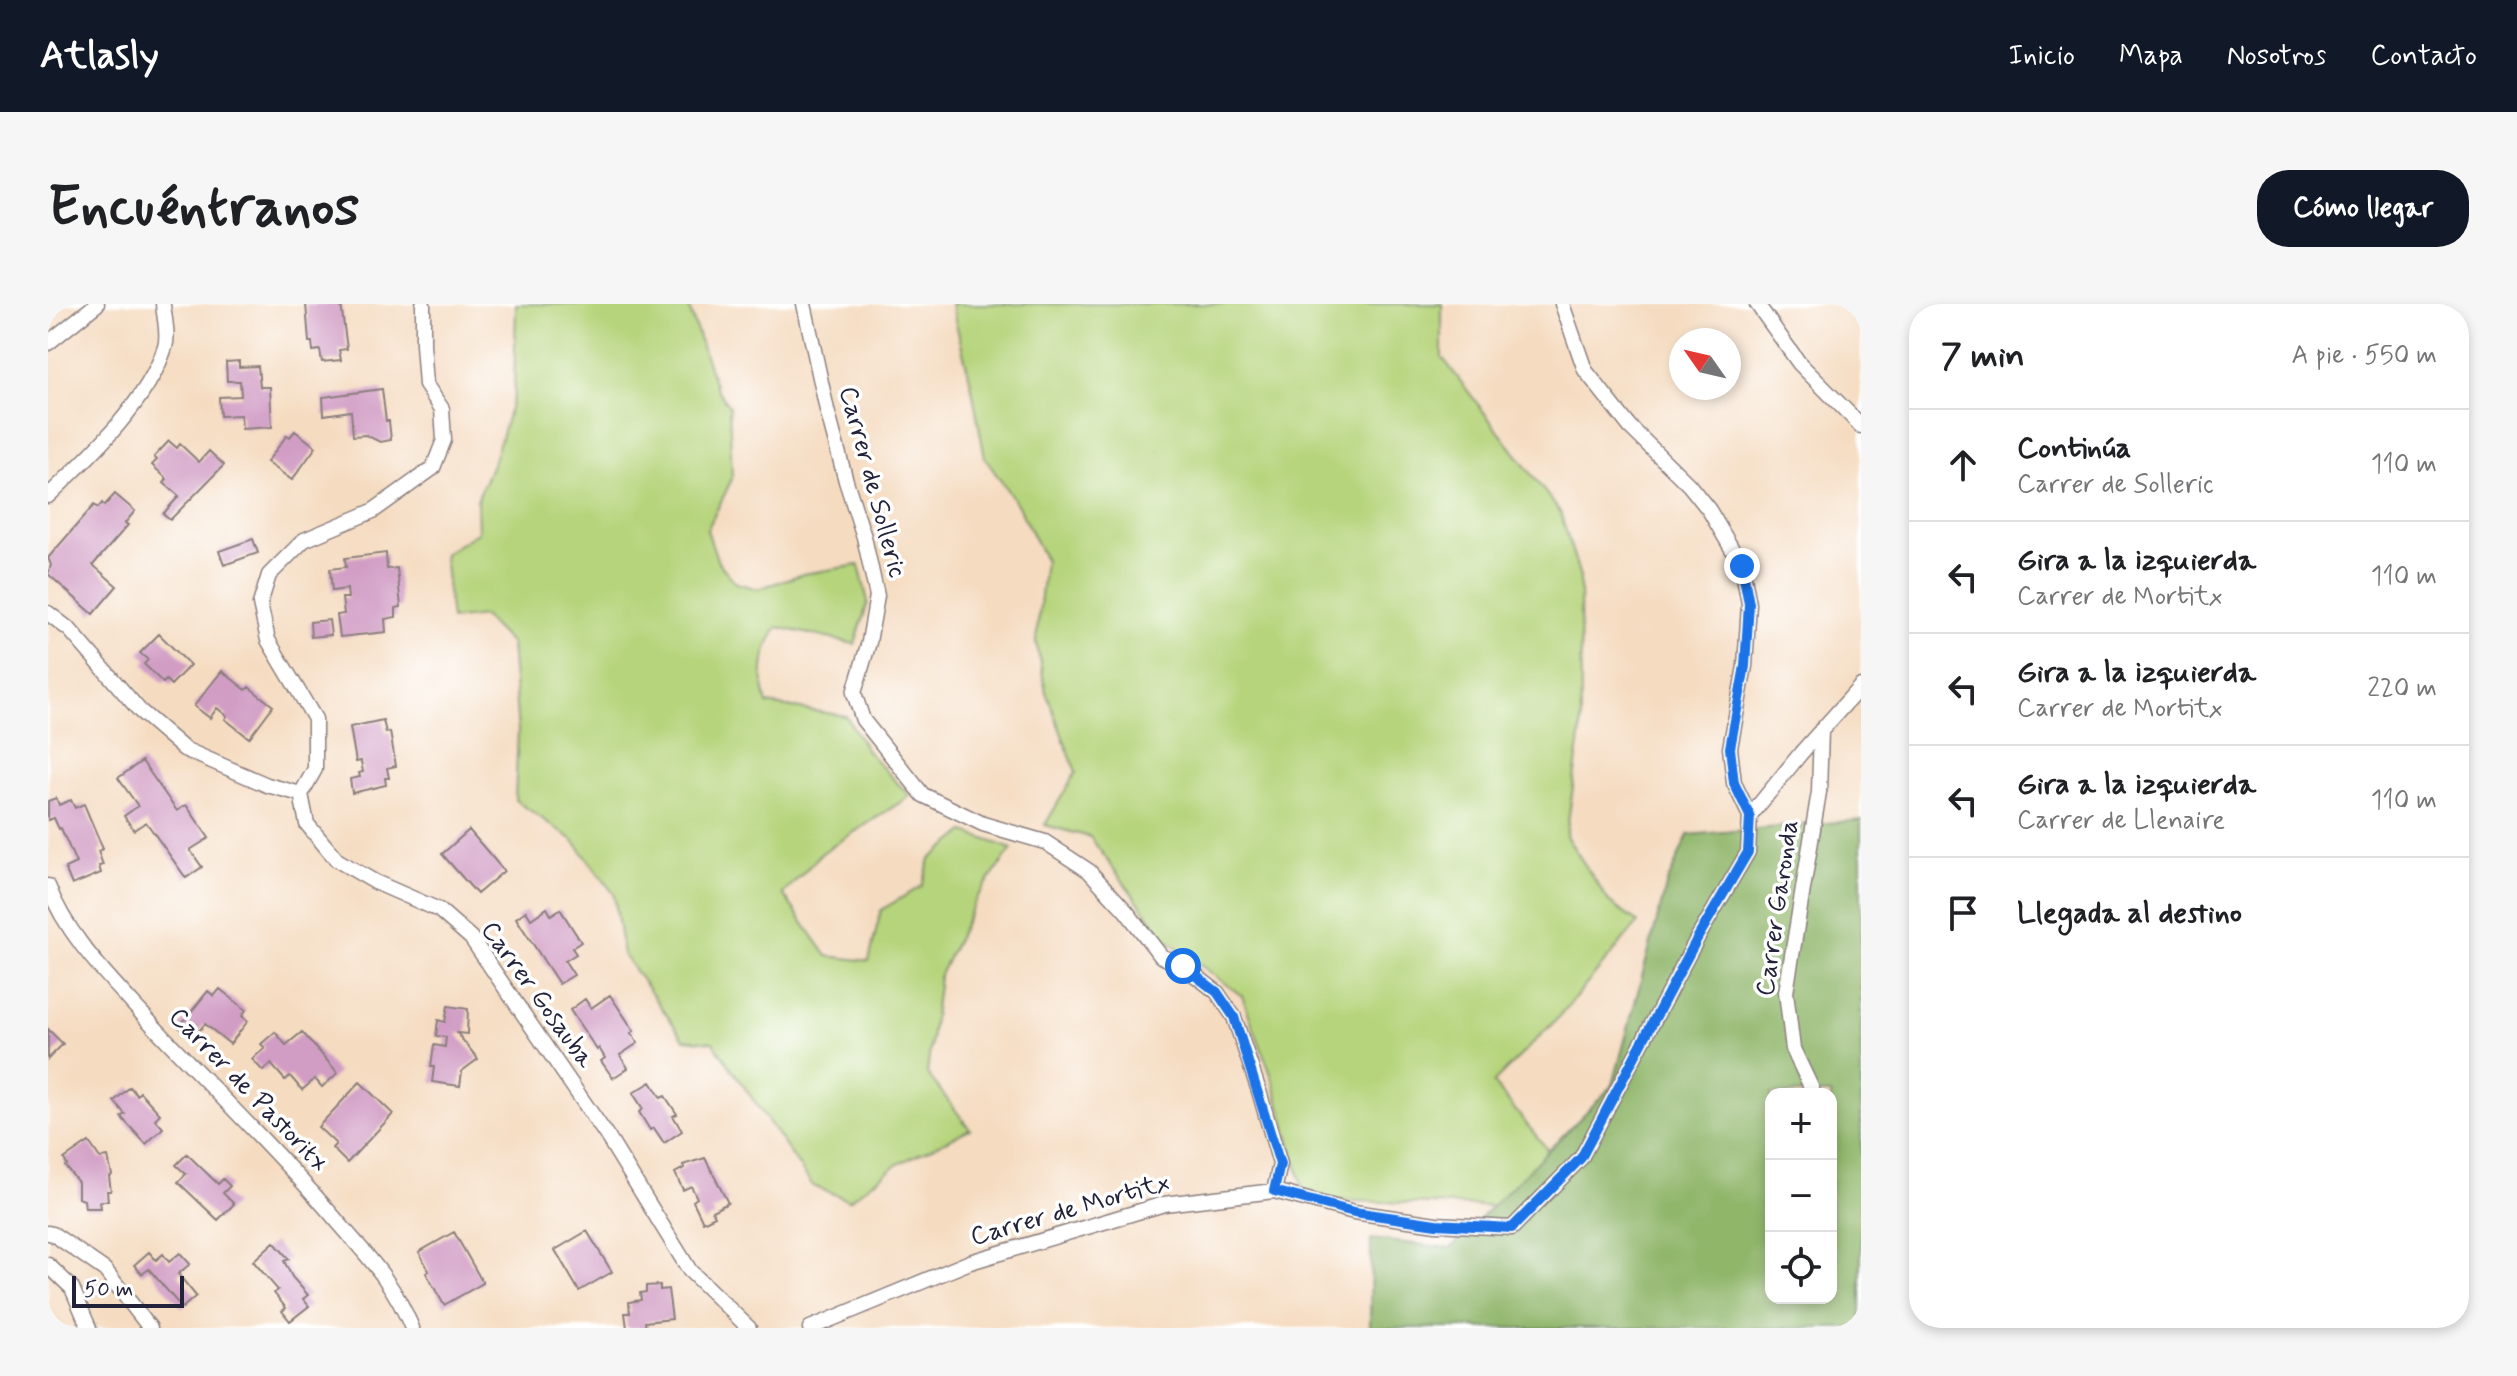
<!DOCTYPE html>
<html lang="es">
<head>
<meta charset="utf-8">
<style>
  body { margin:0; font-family:Mynerve,sans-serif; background:#f6f6f6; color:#202124 }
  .controls { position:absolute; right:24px; bottom:24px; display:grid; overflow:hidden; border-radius:16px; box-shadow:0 4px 12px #0003 }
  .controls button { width:72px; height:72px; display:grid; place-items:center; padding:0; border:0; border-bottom:2px solid #e0e0e0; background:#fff; color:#202124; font:40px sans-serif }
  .compass { position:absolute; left:1621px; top:24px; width:72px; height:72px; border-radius:50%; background:#fff; box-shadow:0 4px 12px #0003; rotate:304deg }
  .scale { position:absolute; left:24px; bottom:20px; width:112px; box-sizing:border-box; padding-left:8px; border:4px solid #22223b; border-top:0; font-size:22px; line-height:28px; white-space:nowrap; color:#22223b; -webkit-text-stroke:6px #fff; paint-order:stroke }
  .stop { position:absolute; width:24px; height:24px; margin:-18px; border:6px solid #1a73e8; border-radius:50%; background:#fff }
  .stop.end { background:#1a73e8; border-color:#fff; box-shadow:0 2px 8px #0008 }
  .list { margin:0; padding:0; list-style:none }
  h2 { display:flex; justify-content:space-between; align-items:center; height:104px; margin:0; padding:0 32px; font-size:34px }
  h2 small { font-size:26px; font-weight:400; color:#757577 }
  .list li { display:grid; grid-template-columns:52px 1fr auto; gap:24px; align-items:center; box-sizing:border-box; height:112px; padding:0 32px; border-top:2px solid #e0e0e0 }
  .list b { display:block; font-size:30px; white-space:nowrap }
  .list p { margin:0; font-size:26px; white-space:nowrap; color:#757577 }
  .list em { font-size:26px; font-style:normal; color:#757577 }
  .icon { flex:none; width:44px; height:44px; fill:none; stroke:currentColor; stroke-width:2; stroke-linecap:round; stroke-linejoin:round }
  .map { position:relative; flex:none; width:1813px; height:1024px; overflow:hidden; border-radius:32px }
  header { display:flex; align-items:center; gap:48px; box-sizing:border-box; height:112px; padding:0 40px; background:#111827; color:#fff }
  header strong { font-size:38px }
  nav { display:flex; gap:44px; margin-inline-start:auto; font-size:28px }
  .intro { display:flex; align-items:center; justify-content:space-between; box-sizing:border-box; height:192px; padding:0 48px }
  h1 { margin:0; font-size:56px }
  .button { padding:20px 36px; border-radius:32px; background:#111827; color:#fff; font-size:28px; font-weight:700 }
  main { display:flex; gap:48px; padding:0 48px }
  aside { flex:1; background:#fff; border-radius:32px; box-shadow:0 4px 12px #0003 }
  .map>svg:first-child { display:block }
</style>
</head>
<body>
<header>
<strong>Atlasly</strong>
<nav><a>Inicio</a><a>Mapa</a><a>Nosotros</a><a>Contacto</a></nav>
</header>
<div class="intro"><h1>Encuéntranos</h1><a class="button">Cómo llegar</a></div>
<main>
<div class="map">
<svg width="1813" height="1024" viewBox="0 0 1813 1024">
  <rect width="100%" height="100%" fill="#fff"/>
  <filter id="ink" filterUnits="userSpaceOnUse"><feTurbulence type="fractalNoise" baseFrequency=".0125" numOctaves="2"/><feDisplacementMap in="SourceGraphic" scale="16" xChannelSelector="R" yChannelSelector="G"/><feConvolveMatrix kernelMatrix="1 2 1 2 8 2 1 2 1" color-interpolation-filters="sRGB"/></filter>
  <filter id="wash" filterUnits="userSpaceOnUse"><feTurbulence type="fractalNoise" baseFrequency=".006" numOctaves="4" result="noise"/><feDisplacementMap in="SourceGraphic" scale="32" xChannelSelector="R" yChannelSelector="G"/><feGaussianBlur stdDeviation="1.8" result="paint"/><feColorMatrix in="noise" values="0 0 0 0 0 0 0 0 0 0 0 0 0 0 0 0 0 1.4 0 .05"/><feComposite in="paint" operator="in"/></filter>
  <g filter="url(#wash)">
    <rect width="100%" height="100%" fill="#f5dcc1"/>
    <!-- green -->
    <path fill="#b6d47b" stroke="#6c7b5b" stroke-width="2" d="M468 0H644L641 4 668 84 681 102 684 175 659 226 670 258 688 279 710 285 755 270 811 261 820 298 807 340 730 323C714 345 711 373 719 400L798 412 819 447 862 492 774 549 735 590 779 652 821 657 833 606 874 582 882 555 917 528 964 545 929 593 891 673 879 769 922 825 848 861 801 896 765 882 665 738 636 735 575 650 566 590 525 536 467 496 470 427 463 340 435 312 403 316 396 250 430 228 429 196 447 153 466 91Z
      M903 0H1394V53L1512 208 1532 273 1533 426 1518 532 1562 599 1590 619 1511 713 1445 779 1508 856 1460 903 1258 895 1225 776 1194 692 1118 635 1042 533 997 521 1028 468 998 388 988 338 997 256 969 200 937 154 923 79Z"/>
    <!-- forest -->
    <path fill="#90b66b" stroke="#596c53" stroke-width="2" fill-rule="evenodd" d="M1813 516V1024H1322L1323 935 1403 944 1565 781 1619 579 1640 531ZM1723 790H1783V994H1723Z"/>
    <g id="blocks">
      <!-- building -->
      <path fill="#d19dc5" d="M258 0H293L299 45 291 46 293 56 274 58 272 46 265 47 264 38H261Z
        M191 57V63L210 62 212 83H222L224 123 194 125 193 111 172 112 171 93 193 92 192 77H179L178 58Z
        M334 85 338 117H341L343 136 332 138 318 131 305 132 303 107 276 111 275 93Z
        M247 127 268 143 244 176 219 158 239 131 242 133Z
        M121 137 129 144 132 140 151 158 161 147 176 161 122 216 115 210 131 192 116 179 119 175 104 161 109 156 106 153Z
        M67 190 87 207 77 219 80 221 45 261 69 282 45 310 0 270 3 261 0 254 46 201 50 204 54 199 56 202Z
        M205 235 210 249 176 261 171 247Z
        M338 249 339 265 349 264 353 303 348 304V313L337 315 338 328 292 333 289 311 296 310 294 294H300L299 285 284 287 282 265 298 263 297 254Z
        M281 316 283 331 263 333 262 318Z
        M111 330 142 361 123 381 118 376 115 379 96 360 100 356 92 349Z
        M174 367 198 386 201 383 225 402 201 434 177 415 179 412 169 404 162 414 146 402Z
        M335 416 338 429 342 428 348 462 339 464 341 474H337L338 481 304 489 302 475 312 473 311 469 315 468 313 457 308 458 302 423Z
        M94 457 129 507 138 501 161 534 142 546 154 563 138 574 98 518 86 526 76 512 90 502 70 474Z
        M8 494 11 501 23 496 27 504 36 500 55 545 50 547 55 561 51 562 53 569 24 581 17 564 28 559 13 524 11 525 6 514 0 516V497Z
        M421 526 456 567 429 590 394 550Z
        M499 604 503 611 512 605 533 638 524 644 528 650 517 657 526 671 511 680 468 614 478 607 483 615Z
        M172 685 198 706 194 712 200 717 182 740 157 720 145 734 131 723 160 687 166 692Z
        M562 691 586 727 583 729 590 739 572 751 580 764 565 774 553 757 557 754 551 744 549 746 522 706 537 695 543 704Z
        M400 702 420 705 419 730 409 729 430 755 414 767 412 782 384 778 386 763H383L386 741 397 743 398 733 388 732 390 716 397 718Z
        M0 725 15 740 0 755Z
        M227 728 238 741 254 728 290 769 274 783 267 775 254 786 242 772 237 776 223 760 215 767 204 755 217 744 213 740Z
        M312 778 345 810 299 859 284 844 288 840 270 823Z
        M603 778 613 794 617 792 629 810 625 812 634 827 616 839 606 824 602 826 591 808 595 805 585 789Z
        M82 783 89 791 92 788 112 810 107 815 115 824 98 840 73 813 77 810 66 797Z
        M41 838 52 854 60 853 64 871 61 873 63 887H59L60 897H52L53 904H37L36 896 30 894V878L17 862 19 861 16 855Z
        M139 850 170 880 175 875 182 882 175 889 186 900 170 916 130 878 138 870 128 861Z
        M657 854 680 899 664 907 667 912 655 918 645 897 649 894 643 882 635 886 627 869 636 864 635 861Z
        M539 927 564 968 531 987 507 946Z
        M406 928 435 979 396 1001 378 969 381 967 371 948Z
        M226 938 241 955 236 957 244 973 260 991 255 995 261 1002 242 1017 234 1007 238 1004 226 989 230 986 205 957Z
        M101 948 108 956 115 950 121 958 132 949 142 960 130 970 148 992 134 1004 101 965 94 970 86 961Z
        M612 981V986L620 985 624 1015 597 1018 598 1024H579L577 1009H582L581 998 593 996 592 989 598 988V982Z"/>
    </g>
  </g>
  <g filter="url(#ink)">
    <use href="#blocks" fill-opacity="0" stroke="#8c7f7e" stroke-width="2"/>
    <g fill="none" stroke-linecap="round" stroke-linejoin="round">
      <!-- minor casing -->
      <g stroke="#8c7f7e" stroke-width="17">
        <path id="minor" d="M756 0 779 106 798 177 816 233 829 292 821 338 806 389 815 416 875 491 935 520 997 538 1041 567 1078 607 1113 652 1135 662 1169 688 1186 713 1211 787 1232 860 1226 887
          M1514 0 1537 66 1582 123 1641 181 1661 206 1694 262 1701 300 1697 362 1682 444 1686 479 1702 512
          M1709 0 1751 59 1813 122
          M0 39 49 0
          M0 192C41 153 100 98 117 43 121 31 116 13 115 0
          M0 309 22 326 92 407 136 445 219 481 253 490 259 520 289 556 327 578 391 606 423 634 559 832 642 967 701 1024
          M253 490 267 465V415L220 336 212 300 221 271 256 236 325 207 385 164 396 136 394 105 378 81 375 40V0
          M0 582C17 627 52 664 84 699 150 771 220 837 284 911 317 950 344 975 364 1024
          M1764 785 1745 745 1738 688 1771 488 1773 426
          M0 929 5 930 57 966 102 1024
          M0 961 24 984 41 1024
          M762 1024 922 958 1116 900 1226 887 1306 908 1388 920 1464 924 1533 854 1650 633 1700 548 1702 512 1753 449 1813 382"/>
      </g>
      <!-- minor -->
      <use href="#minor" stroke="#fff" stroke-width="14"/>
    </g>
  </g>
  <g fill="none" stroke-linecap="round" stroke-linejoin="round" filter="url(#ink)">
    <!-- route -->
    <path stroke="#1a73e8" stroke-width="10" d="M1135 662 1169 688 1186 713 1232 860 1226 887 1306 908 1388 920 1464 924 1533 854 1650 633 1700 548 1702 512 1686 479 1682 444 1697 362 1701 300 1694 262"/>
  </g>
  <g text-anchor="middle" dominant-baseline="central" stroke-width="7" stroke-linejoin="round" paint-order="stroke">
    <!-- street labels -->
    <g font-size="26" fill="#22223b" stroke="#fff">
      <text transform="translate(824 178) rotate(75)">Carrer de Solleric</text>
      <text transform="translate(1730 604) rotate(-82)">Carrer Garonda</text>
      <text transform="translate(489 691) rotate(54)">Carrer Gosauba</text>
      <text transform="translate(200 786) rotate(46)">Carrer de Pastoritx</text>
      <text transform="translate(1022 906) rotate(-16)">Carrer de Mortitx</text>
    </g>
  </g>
</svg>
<div class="controls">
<button>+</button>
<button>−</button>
<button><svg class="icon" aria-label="locate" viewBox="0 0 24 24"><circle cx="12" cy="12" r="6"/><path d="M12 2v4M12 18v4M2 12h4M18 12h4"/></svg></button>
</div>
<svg class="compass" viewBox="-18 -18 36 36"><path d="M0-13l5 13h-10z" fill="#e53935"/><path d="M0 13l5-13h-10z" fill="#757577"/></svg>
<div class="scale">50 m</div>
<div class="stop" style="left:1135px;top:662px"></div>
<div class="stop end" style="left:1694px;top:262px"></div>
</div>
<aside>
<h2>7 min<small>A pie · 550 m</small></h2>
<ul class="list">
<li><svg class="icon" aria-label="ahead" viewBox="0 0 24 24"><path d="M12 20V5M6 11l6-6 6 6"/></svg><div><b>Continúa</b><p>Carrer de Solleric</p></div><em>110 m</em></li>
<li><svg class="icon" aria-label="left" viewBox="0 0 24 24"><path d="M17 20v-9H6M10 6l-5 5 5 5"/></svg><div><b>Gira a la izquierda</b><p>Carrer de Mortitx</p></div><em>110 m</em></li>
<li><svg class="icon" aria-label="left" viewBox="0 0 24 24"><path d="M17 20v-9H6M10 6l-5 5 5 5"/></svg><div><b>Gira a la izquierda</b><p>Carrer de Mortitx</p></div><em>220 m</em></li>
<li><svg class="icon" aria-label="left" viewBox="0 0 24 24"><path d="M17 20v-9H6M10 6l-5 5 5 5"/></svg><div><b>Gira a la izquierda</b><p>Carrer de Llenaire</p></div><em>110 m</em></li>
<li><svg class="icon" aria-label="arrive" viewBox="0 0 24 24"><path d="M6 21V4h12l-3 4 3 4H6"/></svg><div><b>Llegada al destino</b></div></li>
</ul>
</aside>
</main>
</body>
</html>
